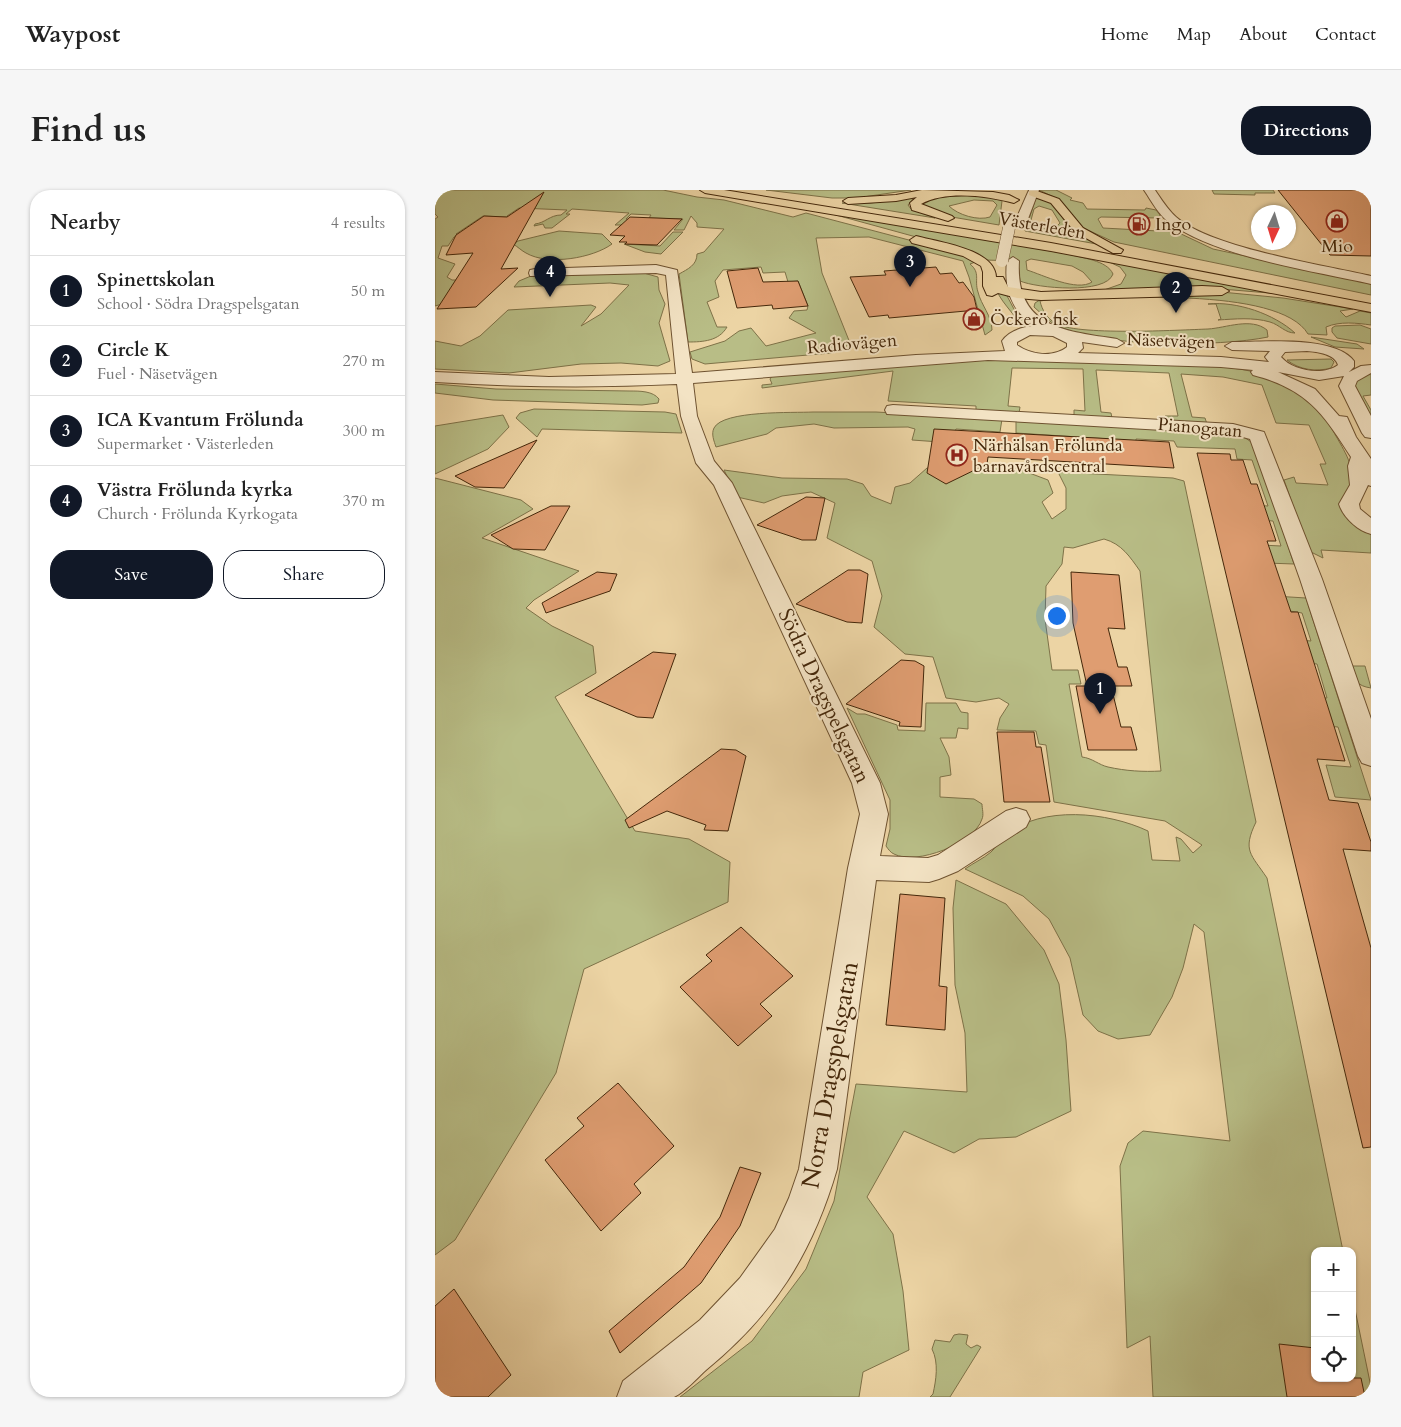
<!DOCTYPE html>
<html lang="en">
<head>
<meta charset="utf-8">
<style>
  body { margin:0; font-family:Cardo,serif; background:#f6f6f6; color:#222 }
  .controls { position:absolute; right:15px; bottom:15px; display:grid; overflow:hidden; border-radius:10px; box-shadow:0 1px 4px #0004 }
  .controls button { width:45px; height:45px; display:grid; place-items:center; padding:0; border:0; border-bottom:1px solid #e0e0e0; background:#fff; color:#222; font:25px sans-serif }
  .compass { position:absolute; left:816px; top:15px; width:45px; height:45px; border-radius:50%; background:#fff; box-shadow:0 1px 4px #0004; rotate:184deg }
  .you { position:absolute; left:621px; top:425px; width:18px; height:18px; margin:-12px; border:4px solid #fff; border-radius:50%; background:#1a73e8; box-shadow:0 0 0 8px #1a73e833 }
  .badge { display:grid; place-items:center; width:32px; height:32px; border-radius:50%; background:#111827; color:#fff; font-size:16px; font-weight:700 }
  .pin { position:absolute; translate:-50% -41px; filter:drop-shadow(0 1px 2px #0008) }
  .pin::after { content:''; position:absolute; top:26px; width:18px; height:15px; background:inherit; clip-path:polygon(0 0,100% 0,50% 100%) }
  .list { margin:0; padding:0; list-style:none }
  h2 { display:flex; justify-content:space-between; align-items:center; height:65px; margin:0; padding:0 20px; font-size:21px }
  h2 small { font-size:16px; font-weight:400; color:#767676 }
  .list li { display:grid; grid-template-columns:32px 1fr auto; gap:15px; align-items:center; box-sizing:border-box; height:70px; padding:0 20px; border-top:1px solid #e0e0e0 }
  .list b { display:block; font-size:19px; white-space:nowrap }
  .list p { margin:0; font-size:16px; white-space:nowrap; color:#767676 }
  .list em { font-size:16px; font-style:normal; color:#767676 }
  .actions { display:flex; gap:10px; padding:15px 20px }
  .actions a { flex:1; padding:11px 0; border:1px solid #111827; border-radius:20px; text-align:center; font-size:18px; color:#111827 }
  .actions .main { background:#111827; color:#fff }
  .icon { flex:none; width:28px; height:28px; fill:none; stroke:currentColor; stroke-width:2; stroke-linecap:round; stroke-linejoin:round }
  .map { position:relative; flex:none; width:936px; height:1207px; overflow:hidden; border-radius:20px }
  header { display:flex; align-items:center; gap:30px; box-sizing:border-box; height:70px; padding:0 25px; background:#fff; border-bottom:1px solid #e0e0e0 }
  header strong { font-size:24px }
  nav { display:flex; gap:28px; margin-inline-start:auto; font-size:18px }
  .intro { display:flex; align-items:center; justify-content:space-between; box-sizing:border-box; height:120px; padding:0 30px }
  h1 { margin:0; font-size:35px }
  .button { padding:12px 22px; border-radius:20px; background:#111827; color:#fff; font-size:18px; font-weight:700 }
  main { display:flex; gap:30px; padding:0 30px }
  aside { flex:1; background:#fff; border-radius:20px; box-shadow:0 1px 4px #0004 }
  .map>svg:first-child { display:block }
</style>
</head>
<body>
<header>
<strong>Waypost</strong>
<nav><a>Home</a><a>Map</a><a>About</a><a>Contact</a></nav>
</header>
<div class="intro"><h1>Find us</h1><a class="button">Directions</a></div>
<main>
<aside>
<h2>Nearby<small>4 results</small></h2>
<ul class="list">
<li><span class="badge">1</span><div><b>Spinettskolan</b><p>School · Södra Dragspelsgatan</p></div><em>50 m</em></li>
<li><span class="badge">2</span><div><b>Circle K</b><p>Fuel · Näsetvägen</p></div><em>270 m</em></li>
<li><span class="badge">3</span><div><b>ICA Kvantum Frölunda</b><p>Supermarket · Västerleden</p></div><em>300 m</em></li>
<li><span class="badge">4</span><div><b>Västra Frölunda kyrka</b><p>Church · Frölunda Kyrkogata</p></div><em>370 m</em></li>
</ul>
<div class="actions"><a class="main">Save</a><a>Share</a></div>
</aside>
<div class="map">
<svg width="936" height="1207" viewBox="0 0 936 1207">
  <rect width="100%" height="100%" fill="#ecd4a4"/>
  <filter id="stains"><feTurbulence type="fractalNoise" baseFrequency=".004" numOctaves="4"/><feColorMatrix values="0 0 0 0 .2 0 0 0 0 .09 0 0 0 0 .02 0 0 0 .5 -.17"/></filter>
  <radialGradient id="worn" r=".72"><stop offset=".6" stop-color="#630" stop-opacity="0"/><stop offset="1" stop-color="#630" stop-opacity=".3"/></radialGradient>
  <!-- green -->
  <path fill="#b8bd86" stroke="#7e7248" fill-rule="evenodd" d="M0 0H228L262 7 289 10 358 27 371 23 531 65 543 71 535 74C546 83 539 90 543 102 546 115 557 126 557 140L550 145 534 87 528 71 434 47 381 48 387 83 415 153 408 159 396 163 270 174 257 169 255 162 290 151 304 141 316 138 331 156 381 143 354 128 359 121 372 120 373 116 363 91 353 92 350 82 328 83 326 77 288 80 280 91 284 107 272 112 282 137H292C284 151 268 152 253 152L244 84C253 79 262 75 262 64L269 62 289 39 262 37V33L256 26 249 40H239L248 29 214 28 216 25 196 24 191 29 197 30 191 35H180L194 23 137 19 131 24H135L117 38H110L108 34 99 36 100 34C110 33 115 25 126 25L132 20 84 18 72 26 88 28 48 26 21 44 38 45 19 47 13 56H7L3 68 20 74 12 87 17 90H36L11 113 0 116V29L3 27 0 24Z
    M331 0H476L421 8H397Z
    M604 0H621L637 8 635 10 648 13 652 19 710 20 711 18 721 20 725 25 724 28 666 27 663 29 668 38 742 42 778 59 936 93V105L679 52 646 37 623 9Z
    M777 0H838L840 3H820V5L779 4Z
    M527 5 556 7 567 11 564 35 511 26 488 17 486 14 503 6ZM539 10 558 11 562 15 555 27C543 31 523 25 514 16Z
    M602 5 617 13 635 38 667 55 590 41ZM604 16 617 20 625 33 621 37 612 39 600 36 596 30 599 19Z
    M474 8 478 9 473 15 476 19 500 28 407 13H436Z
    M390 22 633 64C646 68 672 70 678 84 671 105 601 98 585 91L583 71 550 70 525 59ZM596 69 637 76 648 82 657 92C642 102 608 85 592 80L591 71Z
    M124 41 167 44 177 54C158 68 113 76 91 63 87 61 83 57 78 54L83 51Z
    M238 42H248L226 64 210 62 189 54 225 56Z
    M672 71 846 104 762 97 669 100 686 94 691 85 685 77Z
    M205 82 223 87 224 100 230 114 224 133 235 171 223 176 186 173 146 174 74 183 0 179V151L26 156 45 146 73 120 156 115 161 117 146 136 166 124 194 95 175 93 79 97 84 91 96 86Z
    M562 101 571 104 580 121 605 139 587 140C585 129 567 114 562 101Z
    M776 101 848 108 918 119 905 121 911 127 925 121 936 123V135C922 133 905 131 891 137L892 145 873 144C844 95 671 109 619 109L605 111C607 120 612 128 620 133 639 146 745 140 773 139 791 138 816 127 832 140L833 147C785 157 661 158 619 134 612 130 606 123 599 117L600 113 608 108Z
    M773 114C802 111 839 124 860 143 850 143 845 135 835 132 818 127 800 129 783 130L786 129 781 114Z
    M925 135 936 139V154L902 148 897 142V138L900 136Z
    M876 147 922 154 929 159 900 157Z
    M535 168C587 170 638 171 690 173 736 174 814 172 854 194 881 210 890 227 905 253 915 271 923 286 910 305L936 344V363L886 360 888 368 874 361 849 290 859 287 861 293 893 295 885 274H891L874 235 841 233 827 195 788 187 746 184 757 227 770 228 772 234 731 232 730 226H743L734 183 661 180 666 222 676 223 677 228 639 226V220L650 221 648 179 577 178 573 216 585 217 584 223 541 220V216L453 211 458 181 327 198V195L337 194 335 189 337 186Z
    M896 169 899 172 896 178C882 182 864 180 852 170Z
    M936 183V205L928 206 936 220V236L919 194 922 188Z
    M0 194 61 199 195 201C205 201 218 201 224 209L223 213 207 215 58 210 0 203Z
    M99 219 230 222 241 224 247 243 107 239 102 247 81 228 85 223Z
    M378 222H441L567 229 565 242 521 239 516 249 505 252 477 250 480 239 473 237 399 238 379 234 341 238 332 244 281 257C279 251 276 244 279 238 288 220 359 223 378 222Z
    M68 225 74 237 53 259 0 284V236Z
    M581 230 793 244 809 247 819 254 859 374 830 373 826 355 846 356 838 331 821 330 816 315 833 316 817 270 802 269 800 259 742 257 739 251 701 249V256L675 249 581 243Z
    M552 273 589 281 613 290 618 303 607 312 617 329 631 319V298L623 282 738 288 749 291 821 632C807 661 816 664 832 688L908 1061H880V1188H917V1105L936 1197V1207H718L715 1146 692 1158 685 976 693 953 708 941 795 951 769 742 759 734 748 778 737 807 715 845 683 849 663 841 648 825 635 768 614 729 588 706 530 679C538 673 548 669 556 662 561 658 565 650 570 645 607 615 673 622 713 641L717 670 745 671 741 647 746 649 758 663 767 655 730 631 619 612 611 555 604 554 601 541 562 540 565 528 574 514 564 508 541 512 511 508 498 467 470 464 439 437 447 406 437 371 392 348 400 313 376 302 347 306 329 313 302 307 289 280 347 288 412 289 428 294 436 306 456 314 460 297 475 293 492 278 519 280ZM669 349C687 354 695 367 705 381L726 581C708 582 691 581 673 577 664 575 657 568 647 567L634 494H646L643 480H617L610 429 611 396 627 374 629 357 638 358Z
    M0 288 86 310 98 319 47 348 144 381 99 410 91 418 117 436 158 456 161 483 120 507 200 641 254 649 295 672 293 712 149 779 121 883 20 1050 0 1065Z
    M839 406 871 408 936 610 900 607 891 575 916 577 903 537 879 535 871 507 892 508 882 474 862 472 853 449 876 451 867 423 843 419Z
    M918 476H930L936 498C922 496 919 490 915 477Z
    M491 513H521L526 522 533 523V539L523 538 521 548H505L514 567 516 585 505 587V607L539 609 547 614C547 618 549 625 547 629 540 653 481 676 459 664 456 663 453 659 451 656L455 639V610L412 518 422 524H430L462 535 463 540 490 541Z
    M521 690 571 714 609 760 624 794 631 850 636 921 581 947 544 949 519 963 469 941 432 1007 458 1044 468 1101 474 1160 428 1182 424 1207H245L317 1151 371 1079 399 1011 421 894 532 902 530 843 520 795 518 718Z
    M524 1144 533 1145 531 1154 536 1158 542 1155 546 1157 515 1207H495L498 1204C501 1190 504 1173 497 1159L500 1150 515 1152 519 1145Z"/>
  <!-- building -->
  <path fill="#df9d71" stroke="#44270a" d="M843 0H929L936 7V66L895 65Z
    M109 2 66 79 83 78 41 117 2 119 38 63 11 65 21 45 49 26 72 27Z
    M195 27 247 29 222 55 190 54 192 52H184L190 46 175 45Z
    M501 77 505 84 517 83 524 93 528 92 539 107 542 120 454 128 453 125 434 127 415 87 451 85 449 81Z
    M323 78 328 92 363 91 373 116 338 119 337 115 302 118 292 81Z
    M499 239 734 252 739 278 553 267 552 274 511 294 492 283Z
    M102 250 69 298 40 297 20 286Z
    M762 263 795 264 796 270H808L816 294H822L841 351H832L856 422H863L910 571 882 569 894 610 923 613 936 652V661L908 659 936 758V957L928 958Z
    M371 307 390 308 381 350H367L322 335Z
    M116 316H135L110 360 78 359 56 345Z
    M413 380H425L433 384 427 433 412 432 361 414Z
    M162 382 182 384 175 401 111 423 107 413Z
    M636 382 684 385 690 439 673 438 683 477H692L697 496H676L686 537H696L702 560H653L641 496H652L638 433Z
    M218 462 241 464 218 528 202 527 150 505Z
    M466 470 480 471 489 476 486 537 464 536 465 532 411 514Z
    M562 542H599L601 557H606L615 612H569Z
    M286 559 301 560 311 566 293 641 269 640 271 635 232 621 194 638 190 630Z
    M465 704 510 708 504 796 512 797 510 840 451 835Z
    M306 737 358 786 325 814 337 826 303 856 245 797 277 771 271 765Z
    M183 893 239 956 199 994 206 1003 166 1041 110 970 149 936 142 928Z
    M305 977 326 983 305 1036 266 1093 185 1163 174 1141 249 1077 285 1027Z
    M19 1099 76 1185 53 1207H0V1116Z
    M844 1154 880 1158V1188H926L930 1207H852Z"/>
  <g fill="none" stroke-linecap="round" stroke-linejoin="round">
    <!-- minor casing -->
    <g stroke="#6e5230" stroke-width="2">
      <path id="minor" d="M594 0H604L591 34 585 37 581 36 579 34Z
        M709 0H720C726 9 733 20 741 27 776 58 888 75 936 86V94C879 81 781 67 735 33 724 26 716 10 709 0Z
        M578 67 584 71C580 138 630 141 682 149L689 153 682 157 647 152 648 158 643 163 786 167 834 172 830 167 835 161 797 160 790 156 797 152C827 152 900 145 919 171V177L914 182 926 176 936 175V183L922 191 920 196 936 226V248L930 247 927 243 904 196 909 186 884 190 843 182 880 199 904 226 912 227 921 247 936 269V296L933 295 924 314 925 319 936 328V344C923 341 908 327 904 314L915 295 913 276 916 267C888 223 872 199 818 185L816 182 818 180 786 177 553 170 258 193 262 226 279 271 297 293 445 593 453 624 445 666 493 668 503 665 571 621 581 618 591 621 595 629 591 637 523 681 504 689 494 692 441 690 402 979C377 1064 340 1123 271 1180 262 1188 250 1202 239 1207 231 1207 193 1207 182 1207L188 1191 265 1130 305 1088 340 1039 354 1008 364 979 413 678 425 624 417 593 279 295 261 273 246 226 242 194C161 198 81 197 0 192V182L114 187 241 184 231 85 221 83 95 86 94 83 95 80 100 79 221 75 242 80 257 183 481 165 570 161 567 151C574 141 587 137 599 136 576 120 569 99 572 71ZM595 145 618 146 632 153V157C618 168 596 165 582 155V152ZM872 161C883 162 900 164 903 175 888 186 858 181 846 167L850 162Z
        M458 215 798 234 829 242 887 389 936 529V576L927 573 923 566 865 389 815 249 797 244 452 224 450 220 452 216Z"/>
    </g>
    <!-- highway casing -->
    <g stroke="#44270a" stroke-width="2">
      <path id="highway" d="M265 0H289L616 53 936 114V122L616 61 270 3Z
        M487 0 558 2 574 5 584 10 579 13C552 6 512 0 486 14L517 26 519 28 513 31 477 20 475 13 482 7 461 11 413 14 408 11 413 8 461 5Z
        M594 1H602L624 9 648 38 688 60 686 63H678L640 42 616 13 594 5Z
        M481 46C503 52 560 59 561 87H568L573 97 606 102 767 96 787 97 794 101 787 105 606 110 582 108 563 103 557 106 552 105 548 96V82L546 76 528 66 477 53 475 50Z"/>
    </g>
    <!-- minor -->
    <use href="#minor" fill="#f3e3c4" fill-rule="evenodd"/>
    <!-- highway -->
    <use href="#highway" fill="#ecd4a4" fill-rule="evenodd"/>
    <!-- minor-bridge casing -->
    <g stroke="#6e5230" stroke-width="13" stroke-linecap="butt">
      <path id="minor-bridge" d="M567 71 575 33"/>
    </g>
    <!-- minor-bridge -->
    <use href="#minor-bridge" stroke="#f3e3c4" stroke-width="12"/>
  </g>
  <!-- icons -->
  <defs>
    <g id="shop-ring" transform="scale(1.125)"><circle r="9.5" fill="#f3e3c4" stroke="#8f2418" stroke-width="1.5"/><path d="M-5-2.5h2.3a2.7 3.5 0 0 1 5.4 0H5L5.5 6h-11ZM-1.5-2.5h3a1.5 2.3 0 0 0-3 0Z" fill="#8f2418"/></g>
    <g id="fuel-ring" transform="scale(1.125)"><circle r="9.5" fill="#f3e3c4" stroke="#8f2418" stroke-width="1.5"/><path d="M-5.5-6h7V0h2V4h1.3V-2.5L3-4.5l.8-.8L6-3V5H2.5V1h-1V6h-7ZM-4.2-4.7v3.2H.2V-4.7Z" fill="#8f2418"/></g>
    <g id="hospital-ring" transform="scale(1.125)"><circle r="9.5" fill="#f3e3c4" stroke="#8f2418" stroke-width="1.5"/><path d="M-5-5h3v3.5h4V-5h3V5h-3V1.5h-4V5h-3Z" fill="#8f2418"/></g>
  </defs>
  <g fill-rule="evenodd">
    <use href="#shop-ring" x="902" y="31"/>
    <use href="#fuel-ring" x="704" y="34"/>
    <use href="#shop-ring" x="539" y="129"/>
    <use href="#hospital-ring" x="522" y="265"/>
  </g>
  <g text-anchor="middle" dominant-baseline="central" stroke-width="4" stroke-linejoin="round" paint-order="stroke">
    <!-- far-poi labels -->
    <g font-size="18" fill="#44270a" stroke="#f3e3c4" text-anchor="start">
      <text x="720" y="34">Ingo</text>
      <text x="902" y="56" text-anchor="middle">Mio</text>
      <text x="555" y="129">Öckerö fisk</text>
      <text x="538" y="255">Närhälsan Frölunda<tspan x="538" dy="21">barnavårdscentral</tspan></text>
    </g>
    <!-- far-street labels -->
    <g font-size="18" fill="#44270a" stroke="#f3e3c4">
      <text transform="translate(607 36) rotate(10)">Västerleden</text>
      <text transform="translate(736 151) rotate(2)">Näsetvägen</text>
      <text transform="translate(417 154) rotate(-5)">Radiovägen</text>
      <text transform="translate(765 238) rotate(5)">Pianogatan</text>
    </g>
    <!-- street labels -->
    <g font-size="21" fill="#44270a" stroke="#f3e3c4">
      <text transform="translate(389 506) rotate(65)">Södra Dragspelsgatan</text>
    </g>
    <!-- near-street labels -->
    <g font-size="25" fill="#44270a" stroke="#f3e3c4">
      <text transform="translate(395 885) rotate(-80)">Norra Dragspelsgatan</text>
    </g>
  </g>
  <rect width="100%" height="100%" filter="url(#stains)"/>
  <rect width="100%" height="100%" fill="url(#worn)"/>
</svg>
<div class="controls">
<button>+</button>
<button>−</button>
<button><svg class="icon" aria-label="locate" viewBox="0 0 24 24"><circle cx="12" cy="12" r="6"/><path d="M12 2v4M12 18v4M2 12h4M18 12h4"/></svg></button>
</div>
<svg class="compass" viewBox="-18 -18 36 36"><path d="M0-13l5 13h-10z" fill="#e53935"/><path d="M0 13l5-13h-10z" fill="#767676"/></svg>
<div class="you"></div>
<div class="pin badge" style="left:665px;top:524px">1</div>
<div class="pin badge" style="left:741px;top:123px">2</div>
<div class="pin badge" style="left:475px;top:97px">3</div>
<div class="pin badge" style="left:115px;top:107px">4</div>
</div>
</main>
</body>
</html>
